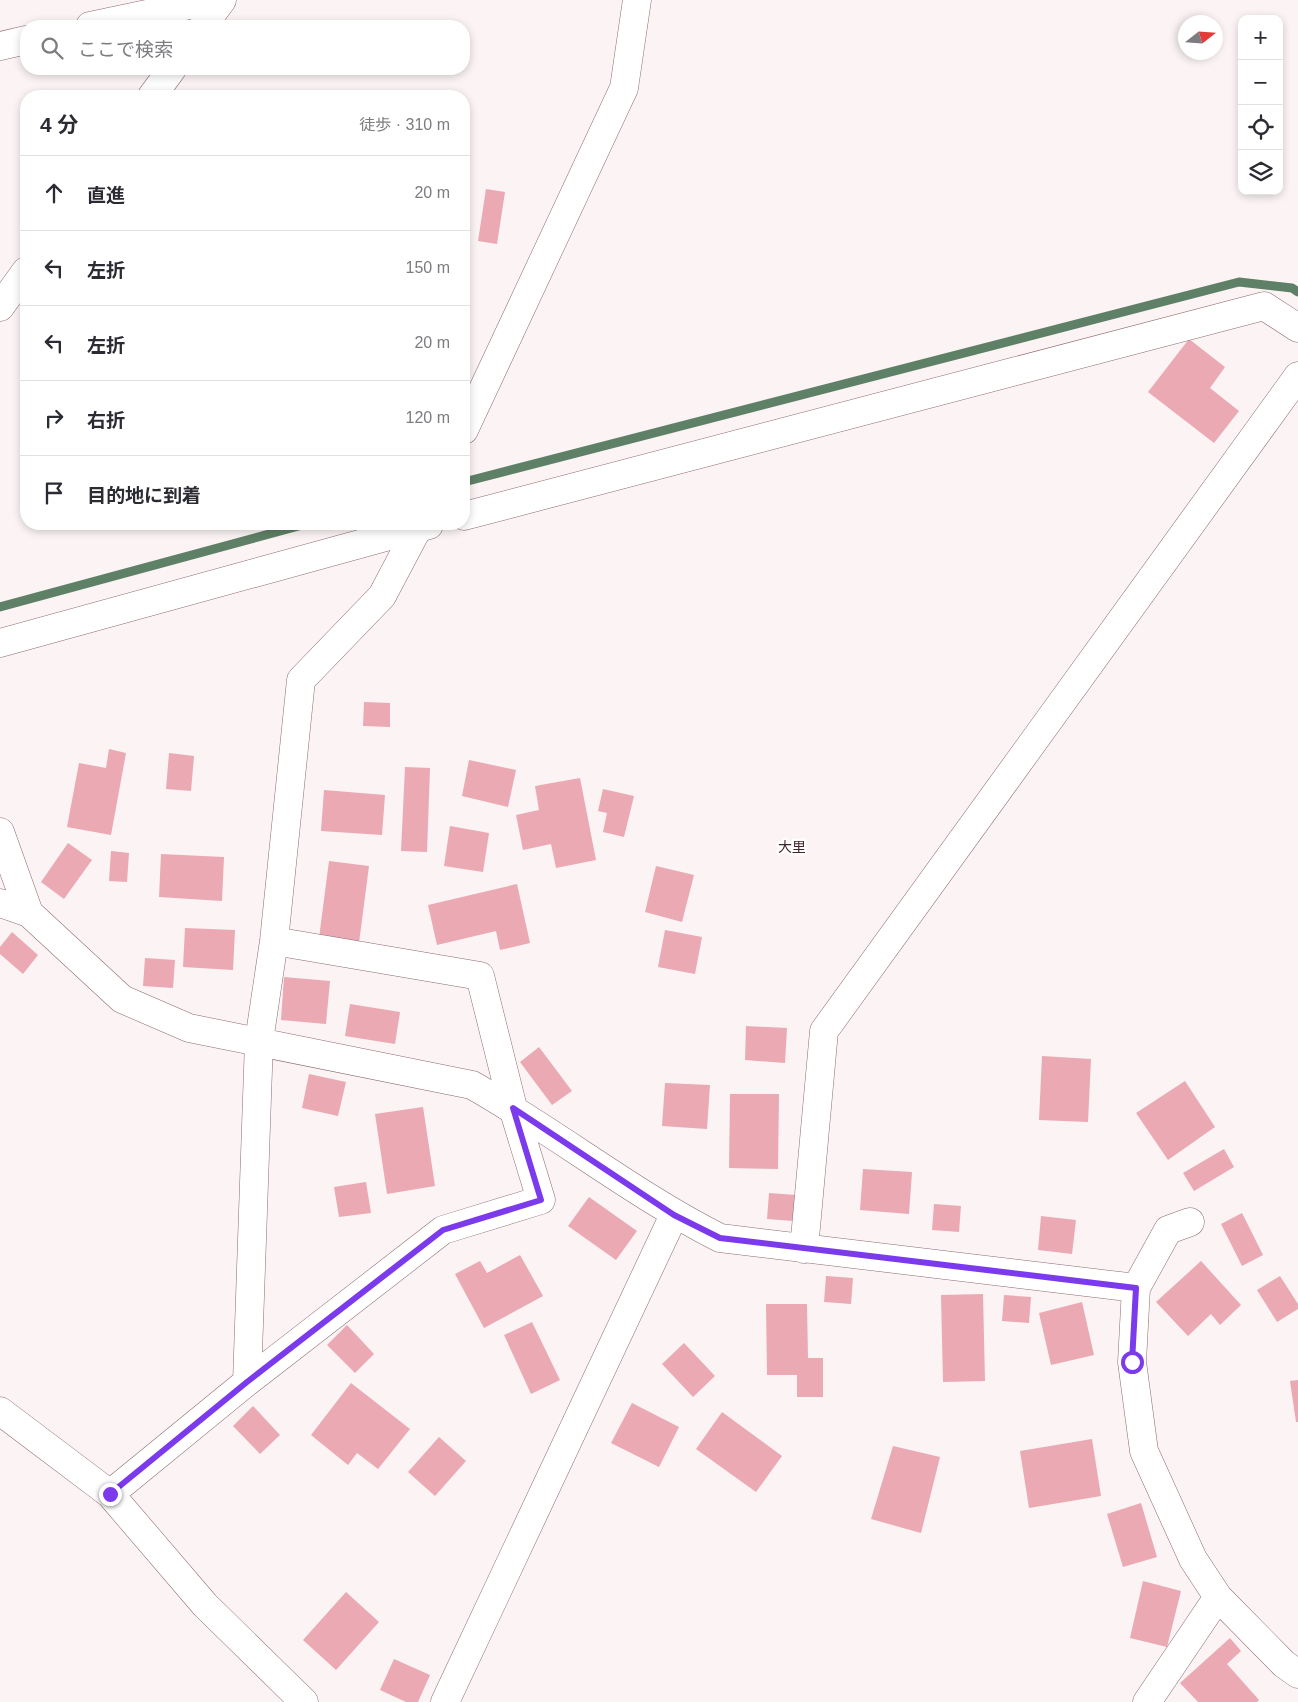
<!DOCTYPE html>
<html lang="ja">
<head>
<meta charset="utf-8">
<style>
  body { margin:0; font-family:Arial,"Noto Sans JP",sans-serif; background:#f2f2f3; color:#2b2b33 }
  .controls { position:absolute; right:15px; top:15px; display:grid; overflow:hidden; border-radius:10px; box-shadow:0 2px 8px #0003 }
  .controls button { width:45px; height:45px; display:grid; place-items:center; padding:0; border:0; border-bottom:1px solid #e1e1e2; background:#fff; color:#2b2b33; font:25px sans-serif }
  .compass { position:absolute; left:1178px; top:15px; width:45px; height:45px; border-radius:50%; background:#fff; box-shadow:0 2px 8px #0003; rotate:73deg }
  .stop { position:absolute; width:15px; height:15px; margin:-11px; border:4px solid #7c3aed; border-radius:50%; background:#fff }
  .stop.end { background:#7c3aed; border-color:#fff; box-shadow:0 1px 5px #0008 }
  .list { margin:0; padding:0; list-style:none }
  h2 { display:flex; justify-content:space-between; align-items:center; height:65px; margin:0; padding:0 20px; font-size:21px }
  h2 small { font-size:16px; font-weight:400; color:#7c7c81 }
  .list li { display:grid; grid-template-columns:32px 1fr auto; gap:15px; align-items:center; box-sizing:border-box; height:75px; padding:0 20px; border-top:1px solid #e1e1e2 }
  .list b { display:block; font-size:19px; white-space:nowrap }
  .list em { font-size:16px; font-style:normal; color:#7c7c81 }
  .icon { flex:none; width:28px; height:28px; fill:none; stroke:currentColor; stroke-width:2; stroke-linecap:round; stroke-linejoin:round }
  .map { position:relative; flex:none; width:1298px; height:1702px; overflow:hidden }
  .search { position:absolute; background:#fff; box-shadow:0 2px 8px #0003; left:20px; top:20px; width:450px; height:55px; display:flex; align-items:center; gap:12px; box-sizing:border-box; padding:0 18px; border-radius:20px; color:#7c7c81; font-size:19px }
  .panel { position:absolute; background:#fff; box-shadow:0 2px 8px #0003; left:20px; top:90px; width:450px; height:440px; border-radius:20px }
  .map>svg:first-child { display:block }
</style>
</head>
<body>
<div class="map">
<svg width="1298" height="1702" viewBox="0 0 1298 1702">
  <rect width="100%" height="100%" fill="#fbf3f4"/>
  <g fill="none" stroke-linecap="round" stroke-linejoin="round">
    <!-- stream -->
    <path stroke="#5e8066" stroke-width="9" d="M464 482 1239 282 1292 288 1298 292
      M0 607 306 524"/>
  </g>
  <!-- building -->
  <path fill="#eba9b3" d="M486 189 505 192 497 244 478 241Z
    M1189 339 1225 367 1210 388 1239 411 1214 443 1148 392Z
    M364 702 390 703V727L363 726Z
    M109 749 126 753 111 835 67 827 79 763 106 768Z
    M169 753 194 756 191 791 166 789Z
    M469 760 516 770 508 807 462 796Z
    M405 767 430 768 427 852 401 851Z
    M580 778 596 860 556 868 551 844 523 850 516 815 539 810 535 786Z
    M603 789 634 796 624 837 603 832 607 813 598 811Z
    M324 790 385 795 382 835 321 831Z
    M450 826 489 833 483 872 444 866Z
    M68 843 92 860 64 899 41 882Z
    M111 851 129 853 127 882 109 881Z
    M161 854 224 857 222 901 159 897Z
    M329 861 369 866 359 943 319 938Z
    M656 866 694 875 682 922 645 912Z
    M517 884 530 943 500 950 496 931 437 945 428 905Z
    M185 928 235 930 233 970 183 967Z
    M665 930 702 937 695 974 658 967Z
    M12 932 38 955 23 974 0 954V947Z
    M145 958 175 960 173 988 143 986Z
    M284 977 330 981 326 1024 281 1020Z
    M350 1004 400 1012 395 1044 345 1036Z
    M746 1026 787 1028 785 1063 745 1060Z
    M539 1047 572 1091 552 1105 520 1062Z
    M1042 1056 1091 1059 1088 1122 1039 1120Z
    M309 1074 346 1082 338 1116 302 1108Z
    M1185 1081 1215 1127 1168 1160 1136 1113Z
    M665 1083 710 1085 707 1129 662 1126Z
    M730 1094H779L778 1169 729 1168Z
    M423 1107 435 1186 387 1194 375 1114Z
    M1224 1149 1234 1167 1194 1191 1183 1173Z
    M863 1169 912 1172 909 1214 860 1210Z
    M366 1182 371 1213 339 1217 334 1187Z
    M769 1193 796 1195 793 1221 767 1219Z
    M589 1197 637 1231 616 1260 568 1226Z
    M934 1204 961 1206 959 1232 932 1230Z
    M1242 1213 1263 1255 1242 1266 1221 1224Z
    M1041 1216 1076 1220 1072 1254 1038 1250Z
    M520 1255 543 1296 484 1328 455 1274 480 1261 487 1273Z
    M1201 1261 1241 1305 1220 1325 1211 1314 1188 1336 1156 1302Z
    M826 1276 853 1278 851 1304 824 1302Z
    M1280 1276 1298 1304V1309L1277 1322 1257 1290Z
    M983 1294 985 1381 943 1382 941 1295Z
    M1004 1295 1031 1297 1029 1323 1002 1321Z
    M1082 1302 1094 1355 1051 1365 1039 1313Z
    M766 1304H807L808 1358H823V1397H797V1375H767Z
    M532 1322 560 1380 531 1394 504 1335Z
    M347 1325 374 1354 355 1373 327 1345Z
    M684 1343 715 1376 693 1397 662 1364Z
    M1298 1380V1422H1296L1290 1381Z
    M351 1383 410 1429 378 1469 357 1453 348 1465 311 1435Z
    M632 1403 679 1427 659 1467 611 1443Z
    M253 1406 280 1435 260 1454 233 1426Z
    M722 1412 782 1456 756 1492 696 1449Z
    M439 1437 466 1461 435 1496 408 1472Z
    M1092 1439 1101 1496 1029 1508 1020 1451Z
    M893 1446 940 1457 921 1533 871 1519Z
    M1141 1503 1157 1557 1123 1567 1107 1514Z
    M1143 1581 1181 1591 1167 1647 1130 1638Z
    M346 1592 379 1622 336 1670 303 1640Z
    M1230 1638 1241 1651 1227 1664 1259 1700 1257 1702H1198L1180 1683Z
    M394 1659 430 1675 418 1702H406L380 1690Z"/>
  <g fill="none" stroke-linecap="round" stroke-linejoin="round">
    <!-- minor casing -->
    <g stroke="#8e6b70" stroke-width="29">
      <path id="minor" d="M203 26 222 0
        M152 96 172 69
        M0 307 26 271
        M464 430 624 88 637 0
        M464 516 1264 306 1298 328
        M0 643 429 525
        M0 832 29 913
        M0 903 29 913 122 999 189 1028 472 1085C557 1133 633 1194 720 1238L1136 1288
        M1190 1222 1168 1230 1136 1288 1132 1362 1144 1451 1193 1559 1218 1597 1284 1664 1298 1674
        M804 1249 824 1031 1298 376
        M247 1382 259 1041 274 941 301 680 382 596 420 524
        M0 1411 110 1494 205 1605 304 1702
        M110 1494 247 1382 443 1230 541 1200 513 1108 480 976 274 941
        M445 1702 674 1215
        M1147 1702 1218 1597"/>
    </g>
    <!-- major casing -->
    <g stroke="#8e6b70" stroke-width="29">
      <path id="major" d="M90 26 213 0
        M0 46 26 40"/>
    </g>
    <!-- minor -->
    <use href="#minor" stroke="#fff" stroke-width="28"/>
    <!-- major -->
    <use href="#major" stroke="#fff" stroke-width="28"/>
  </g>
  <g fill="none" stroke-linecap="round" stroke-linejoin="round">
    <!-- route -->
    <path stroke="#7c3aed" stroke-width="6" d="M110 1494 247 1382 443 1230 541 1200 513 1108 674 1215 720 1238 1136 1288 1132 1362"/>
  </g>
  <g text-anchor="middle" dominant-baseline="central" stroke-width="5" stroke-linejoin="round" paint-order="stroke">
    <!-- neighbourhood labels -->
    <g font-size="14" fill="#42252a" stroke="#fff">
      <text x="792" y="847">大里</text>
    </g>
  </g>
</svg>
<div class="controls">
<button>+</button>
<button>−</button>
<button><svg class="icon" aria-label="locate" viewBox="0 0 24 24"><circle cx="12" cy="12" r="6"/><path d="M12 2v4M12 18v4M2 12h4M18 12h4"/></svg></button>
<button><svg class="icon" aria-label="layers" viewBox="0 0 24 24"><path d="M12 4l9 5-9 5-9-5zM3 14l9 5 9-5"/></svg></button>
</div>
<svg class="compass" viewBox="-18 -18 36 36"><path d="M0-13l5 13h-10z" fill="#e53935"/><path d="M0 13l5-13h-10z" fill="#7c7c81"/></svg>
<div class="stop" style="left:1132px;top:1362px"></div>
<div class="stop end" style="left:110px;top:1494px"></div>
<div class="search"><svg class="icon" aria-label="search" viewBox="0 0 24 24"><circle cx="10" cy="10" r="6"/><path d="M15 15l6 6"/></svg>ここで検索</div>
<section class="panel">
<h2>4 分<small>徒歩 · 310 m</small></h2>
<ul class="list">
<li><svg class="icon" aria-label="ahead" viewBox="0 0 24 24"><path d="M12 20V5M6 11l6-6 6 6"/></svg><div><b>直進</b></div><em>20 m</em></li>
<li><svg class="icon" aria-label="left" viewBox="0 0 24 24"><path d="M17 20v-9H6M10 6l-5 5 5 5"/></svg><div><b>左折</b></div><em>150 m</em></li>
<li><svg class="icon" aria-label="left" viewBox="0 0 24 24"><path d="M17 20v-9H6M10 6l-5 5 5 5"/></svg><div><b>左折</b></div><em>20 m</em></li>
<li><svg class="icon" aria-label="right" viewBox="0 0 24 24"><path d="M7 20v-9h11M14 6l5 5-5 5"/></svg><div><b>右折</b></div><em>120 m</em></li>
<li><svg class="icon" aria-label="arrive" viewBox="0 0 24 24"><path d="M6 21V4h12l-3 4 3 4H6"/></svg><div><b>目的地に到着</b></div></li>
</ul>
</section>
</div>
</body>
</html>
